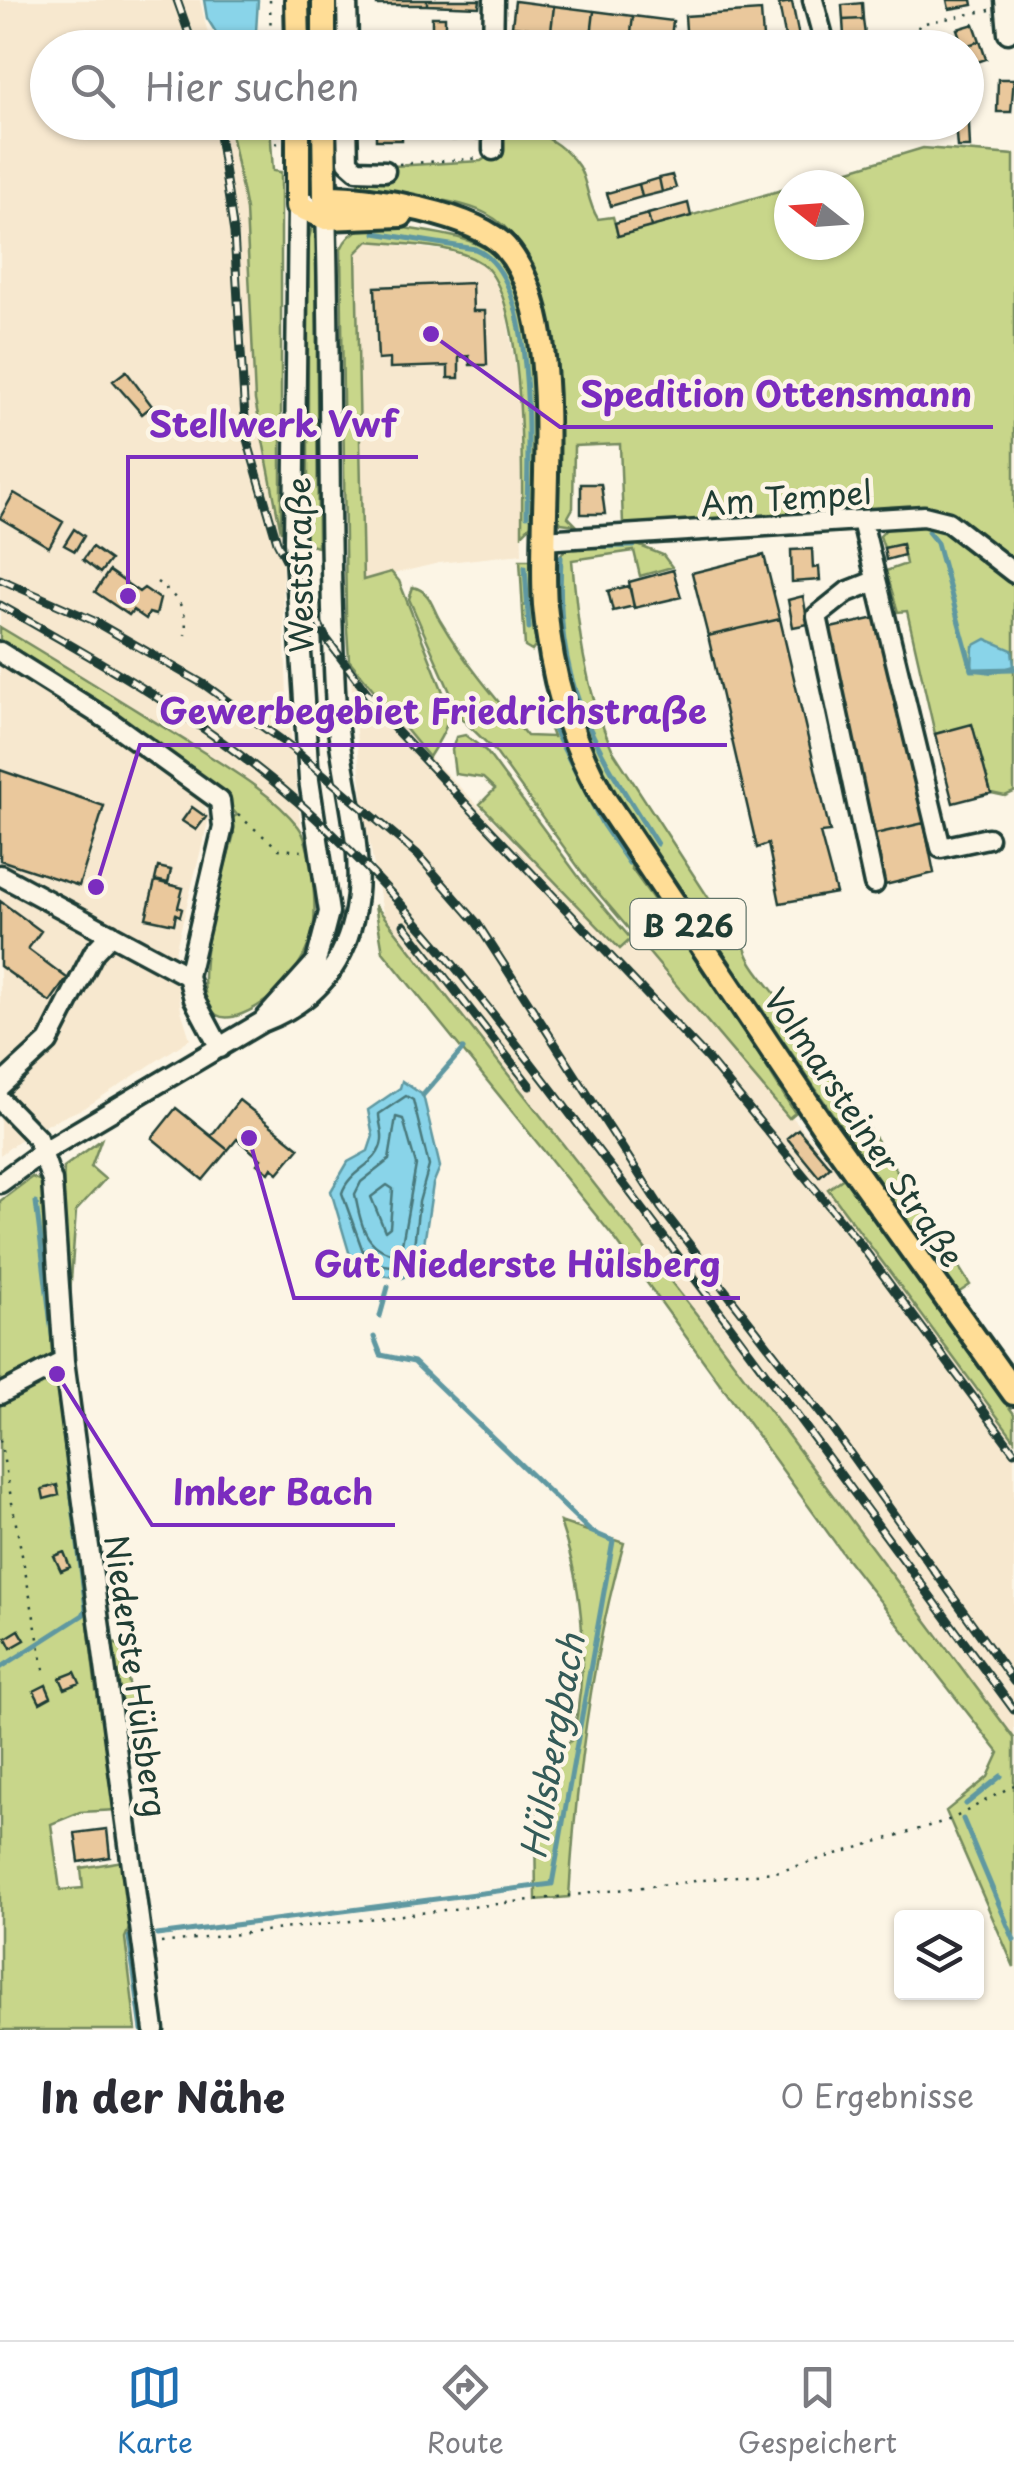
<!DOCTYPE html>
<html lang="de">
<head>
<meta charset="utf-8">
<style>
  body { margin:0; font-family:"Playpen Sans",sans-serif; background:#f2f2f3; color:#2b2b33 }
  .controls { position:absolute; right:30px; bottom:30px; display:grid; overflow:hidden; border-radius:10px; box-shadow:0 2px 8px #0004 }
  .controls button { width:90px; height:90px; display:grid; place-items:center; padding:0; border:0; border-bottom:2px solid #e1e1e2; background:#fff; color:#2b2b33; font:50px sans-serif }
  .compass { position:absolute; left:774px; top:170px; width:90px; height:90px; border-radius:50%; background:#fff; box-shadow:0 2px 8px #0004; rotate:287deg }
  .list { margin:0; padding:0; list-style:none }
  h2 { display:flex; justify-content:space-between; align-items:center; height:130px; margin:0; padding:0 40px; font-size:42px }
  h2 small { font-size:32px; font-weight:400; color:#7c7c81 }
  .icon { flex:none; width:55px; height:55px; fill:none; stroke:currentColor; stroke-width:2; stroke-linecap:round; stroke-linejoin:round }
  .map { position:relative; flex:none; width:1014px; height:2030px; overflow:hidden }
  .search { position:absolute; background:#fff; box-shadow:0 2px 8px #0004; left:30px; right:30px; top:30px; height:110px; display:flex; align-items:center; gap:25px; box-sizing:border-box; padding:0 35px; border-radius:55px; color:#7c7c81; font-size:38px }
  .sheet { height:310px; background:#fff }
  nav { display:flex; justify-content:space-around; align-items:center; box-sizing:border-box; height:140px; border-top:2px solid #e1e1e2; background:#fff; font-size:28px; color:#7c7c81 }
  nav a { display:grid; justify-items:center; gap:5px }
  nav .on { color:#1f6fb2 }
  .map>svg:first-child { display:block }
</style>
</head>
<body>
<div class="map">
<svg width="1014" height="2030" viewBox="0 0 1014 2030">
  <rect width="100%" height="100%" fill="#fcf5e5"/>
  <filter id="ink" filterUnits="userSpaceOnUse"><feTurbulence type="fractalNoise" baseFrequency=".01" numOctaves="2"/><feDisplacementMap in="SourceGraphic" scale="20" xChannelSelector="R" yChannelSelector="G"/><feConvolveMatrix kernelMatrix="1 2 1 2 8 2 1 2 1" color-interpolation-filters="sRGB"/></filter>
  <g filter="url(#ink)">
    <!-- built -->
    <path fill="#f7e8cf" d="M0 0H200L211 47 48 48V122L229 123 246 210 255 400 281 532 287 697 301 829 249 782 0 627Z
      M365 241 462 253 485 266 494 280 505 305 519 392 522 554 439 563 363 581 356 254Z
      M0 657 83 707 202 800 209 818 174 956 181 1010 190 1039 86 1107 32 1131 0 1155Z
      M349 660 422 749 620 949 631 939 663 964 844 1178 829 1190 1014 1439V1738L716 1339 384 917 364 814Z"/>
    <!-- green -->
    <path fill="#c8d68a" stroke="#748a5f" stroke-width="2.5" d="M229 123 270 126 273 171 281 172V532L255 400 246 210Z
      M506 123C529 123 567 147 579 167 588 183 587 202 598 219L613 217 618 236 789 188V245H849V185H800L923 148 1014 155V570L933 512 623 524 620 444 574 446 573 508 568 517 576 525 561 523 555 514C552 433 571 256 485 213 444 193 398 202 358 185L359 180 392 181 393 166 481 161 503 146Z
      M313 224 316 227 318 547 304 544 308 507V241Z
      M394 226C422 232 468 234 490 252 547 298 535 436 533 507L531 525 522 534C522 480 527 294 481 263 451 243 403 245 368 241L356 253 363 580 391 572 399 581 447 702C453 722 440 739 429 757L349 660 346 614 341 249C351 225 372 226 394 226Z
      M933 522 1014 579V792L1005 796 991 793 972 725 935 734 907 611 898 612 886 571 906 564 902 545 884 548 880 536 892 523Z
      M635 544 663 555 672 567 640 576 634 551 572 560C578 627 584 689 613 751L726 925 731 931 744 929C739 958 766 979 781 1002 846 1095 910 1187 970 1285L955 1295 598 767 583 736 558 646 555 562 569 545Z
      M520 560H533L537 644 532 651 525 647Z
      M413 587C431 591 432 608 441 622 465 663 497 700 527 736L553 737 546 719 551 717 571 764 632 862 631 868 721 994 795 1113 789 1118 589 882 494 750 462 719 409 599Z
      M0 627C64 665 126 704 189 743 226 767 270 791 298 826 312 843 317 908 313 930 305 966 276 1000 242 1014 165 1045 228 858 234 834L232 818 237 815 226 802 0 647Z
      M465 735 486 751 581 880 631 939 620 949 480 804 495 789 483 778 455 774 452 750 456 737Z
      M375 905 716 1339 1014 1738V1967L946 1811 988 1777 999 1753 844 1555 616 1240 383 952Z
      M101 1140 91 1167 105 1179 76 1211 67 1336 61 1225 64 1167Z
      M32 1177 46 1183 43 1244 96 1690 101 1689 117 1810 80 1812 51 1824 60 1890 83 1888 81 1868 123 1861 131 1924 125 1938 136 2030H0V1201Z
      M844 1178 1014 1414V1439L828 1189Z
      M560 1522 624 1543C591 1659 576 1777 569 1897L536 1900 535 1822 542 1793 554 1779 564 1746 573 1739C588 1659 586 1598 560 1522Z
      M104 1636 122 1648 137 1724 121 1762Z"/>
    <!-- water -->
    <path fill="#89d4e9" stroke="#5f98a1" stroke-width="2.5" d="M204 0H258L255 47H225L207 18Z
      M986 639 1012 650 1014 666 992 673 972 670 973 646Z
      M402 1081 423 1095 440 1167 433 1184 422 1258 416 1270 402 1278 372 1274 358 1265 349 1252 331 1191 348 1162 368 1151 373 1136 368 1110 400 1088Z"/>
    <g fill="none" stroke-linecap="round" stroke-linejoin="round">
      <!-- shore -->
      <path stroke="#49797c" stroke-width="2.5" d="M406 1096 413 1100 429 1166 419 1202 413 1255 400 1267 376 1264 365 1257 342 1193C350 1168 379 1166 382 1140 383 1131 379 1123 379 1114Z
        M396 1117 403 1119 416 1165 401 1250 396 1254C365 1250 360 1222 355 1194L361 1182 389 1160Z
        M387 1185 393 1189 390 1227 385 1231 371 1197Z"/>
      <!-- stream -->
      <path stroke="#5f98a1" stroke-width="5" d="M375 233 475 249C540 275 527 456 527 516
        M928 532 937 543 972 670 1014 669
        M771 535 831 531
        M572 547 634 546
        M561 557C555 687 591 740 657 844
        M525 567 529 628
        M550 722 603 825 629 863
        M423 1095 463 1049
        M36 1202 55 1358
        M380 1316 388 1287
        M0 1668 83 1615 86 1609 56 1369
        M966 1804 1001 1776
        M963 1819 1014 1940
        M157 1935 552 1884 613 1541 590 1531 414 1362 381 1355 374 1337
        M129 1937 142 2030"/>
    </g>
    <!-- building -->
    <path fill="#eac89c" stroke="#1f3d34" stroke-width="2.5" d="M377 0H427V5H377Z
      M427 0H480L479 7 427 5Z
      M947 0H972L973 5 949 9Z
      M515 1 554 6 551 31 512 26Z
      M792 2 799 37 786 40 779 4Z
      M862 3 863 19 843 20 842 5Z
      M554 6 594 11 591 36 551 31Z
      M594 11 633 16 630 41 591 36Z
      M761 11 763 38 687 44 685 16Z
      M633 16 673 21 670 45 630 41Z
      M432 17H445V31H432Z
      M863 19 865 35 844 36 843 20Z
      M974 24 980 41 963 47 957 29Z
      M865 35V48H845L844 36Z
      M376 39H402V48H376Z
      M476 40V48H452V41Z
      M980 41 986 59 969 65 963 47Z
      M998 79H1014L1011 112H997Z
      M967 80 970 147H957L955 122H966Z
      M376 122H402V140H376Z
      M453 122H479V139L453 140Z
      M672 175 676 188 662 192 659 178Z
      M659 178 662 192 642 197 639 184Z
      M639 184 642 197 611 206 607 193Z
      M688 203 691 216 651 227 648 214Z
      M648 214 651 227 618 236 615 223Z
      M472 283 473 311H485L487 365H470L469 356 459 357V378H448V366L390 368V359L378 360 375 287Z
      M126 371 152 406 142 414 113 381Z
      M581 484H601L605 514H581Z
      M14 493 63 522 49 547 0 518Z
      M74 529 84 536 75 551 64 545Z
      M902 544 904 555 886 560 884 548Z
      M92 547 110 560 100 573 83 560Z
      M812 549 813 568 819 567 820 580 792 582 791 550Z
      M764 555 780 619 708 636 692 573Z
      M673 570 681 597 634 608 629 582Z
      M109 571 139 592 144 588 160 599 156 615 149 613 146 619 133 610 129 615 95 592Z
      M629 586 634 606 613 611 608 591Z
      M803 596 808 624 793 627 788 600Z
      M876 618 924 823 875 834 826 629Z
      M780 619 830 832 820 833 836 893 780 903 768 844 757 848 708 636Z
      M972 724 991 793 953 803 935 734Z
      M0 770 104 806 79 886 0 860Z
      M192 807 206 817 196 830 182 821Z
      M924 823 934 873 885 885 875 834Z
      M158 867 171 870 168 883 155 880Z
      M155 881 183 888 178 907 182 909 180 916 176 914 174 924 146 918Z
      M0 901 41 931 28 949 67 978 50 1002 0 966Z
      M239 1100 299 1148 278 1173 272 1168 269 1173 257 1164 261 1159 237 1139 228 1150 211 1136Z
      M176 1108 228 1150 203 1180 152 1138Z
      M798 1129 830 1167 819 1177 787 1138Z
      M57 1485 59 1495 44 1499 42 1489Z
      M64 1552 70 1567 61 1571 54 1556Z
      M19 1630 25 1640 11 1648 6 1638Z
      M75 1672 80 1683 65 1689 60 1678Z
      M46 1685 51 1697 40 1703 34 1691Z
      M107 1829 110 1857 79 1862 75 1833Z"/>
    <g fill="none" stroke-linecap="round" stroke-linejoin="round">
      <!-- minor casing -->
      <g stroke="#1f3d34" stroke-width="25">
        <path id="minor" d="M347 0 348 48
          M813 0 826 48
          M1005 0 1008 33
          M493 44 524 48
          M493 48 494 0
          M347 122 348 162 357 170 385 171
          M493 122V150
          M862 521 941 848 988 838
          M543 540 924 516 948 522 1014 573
          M0 652 108 720 220 801 223 827 188 976 194 999 220 1048
          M0 875 188 976
          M874 884 817 616 847 592 875 581
          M262 1022 316 962 329 912 309 780 294 541 298 206 306 202
          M0 1086 48 1042 94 952 111 934
          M0 1100 37 1138 52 1181 64 1361 154 2030
          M0 1183 41 1153 262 1022C310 1004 341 971 353 920 369 852 340 777 336 709 327 542 331 375 326 208
          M0 1394 64 1361"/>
      </g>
      <!-- major casing -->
      <g stroke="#1f3d34" stroke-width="30">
        <path id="major" d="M297 0 298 48
          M324 0V48
          M298 122V206L326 218 401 215
          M324 122 325 197C369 196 476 214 505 247 569 319 538 510 545 605 551 676 569 738 604 799L823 1126 1014 1393"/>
      </g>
      <!-- path -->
      <path stroke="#1f3d34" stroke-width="2.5" stroke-dasharray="2.5 8" stroke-linecap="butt" d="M270 0 271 48
        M920 48 916 31 920 24 990 10
        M271 122 278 148
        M399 164 481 158
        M157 582C177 597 189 609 185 635
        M238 815 279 849 302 851
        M0 1440 45 1675
        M161 1943 781 1871 952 1819 1014 1785"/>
      <!-- minor -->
      <use href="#minor" stroke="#fcf5e5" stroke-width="18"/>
      <!-- major -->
      <use href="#major" stroke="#ffdd96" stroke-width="22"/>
      <!-- rail casing -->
      <g stroke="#1f3d34" stroke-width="9">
        <path id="rail" d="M177 0 194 48
          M217 122 234 233 246 436 277 542 326 638 392 726 708 1059 857 1240 1014 1452
          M0 579 92 620 205 685 291 747 417 854 477 923 661 1208 832 1428 1014 1682
          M0 605C104 663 208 723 298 802 419 908 512 1039 610 1166 747 1346 880 1528 1014 1710
          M404 925 530 1086"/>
      </g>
      <!-- rail -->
      <use href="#rail" stroke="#fcf5e5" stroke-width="5" stroke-dasharray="15" stroke-linecap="butt"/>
    </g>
  </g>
  <g text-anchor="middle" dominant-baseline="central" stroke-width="9" stroke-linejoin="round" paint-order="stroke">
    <!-- shield labels -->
    <rect fill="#fcf5e5" stroke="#617469" stroke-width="2.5" x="630.5" y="899" width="115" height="50" rx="8"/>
    <g font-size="30" font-weight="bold" fill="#1f3d34">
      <text x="688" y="924">B 226</text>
    </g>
    <!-- street labels -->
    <g font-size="32" fill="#1f3d34" stroke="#fcf5e5">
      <text transform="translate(786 497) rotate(-4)">Am Tempel</text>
      <text transform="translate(299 565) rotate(-91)">Weststraße</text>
      <text transform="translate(865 1127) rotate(56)">Volmarsteiner Straße</text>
      <text transform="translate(137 1676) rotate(82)">Niederste Hülsberg</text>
    </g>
    <!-- water labels -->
    <g font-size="35" font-style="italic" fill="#345b58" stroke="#fcf5e5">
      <text transform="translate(551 1746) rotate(-80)">Hülsbergbach</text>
    </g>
  </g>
  <!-- callouts -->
  <path fill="none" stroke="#7b2cbf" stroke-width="4" d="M431 334L560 427H993M128 596L128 457H418M96 887L140 745H727M249 1138L294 1298H740M57 1374L152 1525H395"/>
  <g fill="#7b2cbf" stroke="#fcf5e5" stroke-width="4">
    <circle cx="431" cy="334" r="10"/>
    <circle cx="128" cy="596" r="10"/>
    <circle cx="96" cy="887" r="10"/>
    <circle cx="249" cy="1138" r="10"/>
    <circle cx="57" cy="1374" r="10"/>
  </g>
  <g font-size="35" text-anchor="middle" font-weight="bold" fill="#7b2cbf" stroke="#fcf5e5" stroke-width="9" stroke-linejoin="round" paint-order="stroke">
    <text x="776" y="407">Spedition Ottensmann</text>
    <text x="273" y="437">Stellwerk Vwf</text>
    <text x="433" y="724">Gewerbegebiet Friedrichstraße</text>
    <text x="517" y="1277">Gut Niederste Hülsberg</text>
    <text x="273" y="1505">Imker Bach</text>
  </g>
</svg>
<div class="controls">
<button><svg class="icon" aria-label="layers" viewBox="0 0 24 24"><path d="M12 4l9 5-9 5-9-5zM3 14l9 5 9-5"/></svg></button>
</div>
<svg class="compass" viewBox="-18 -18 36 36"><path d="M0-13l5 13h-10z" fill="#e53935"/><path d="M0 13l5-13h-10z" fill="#7c7c81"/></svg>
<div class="search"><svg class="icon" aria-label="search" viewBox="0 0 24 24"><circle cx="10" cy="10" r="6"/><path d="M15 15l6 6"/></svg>Hier suchen</div>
</div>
<section class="sheet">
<h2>In der Nähe<small>0 Ergebnisse</small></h2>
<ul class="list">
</ul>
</section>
<nav>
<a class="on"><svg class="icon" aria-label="map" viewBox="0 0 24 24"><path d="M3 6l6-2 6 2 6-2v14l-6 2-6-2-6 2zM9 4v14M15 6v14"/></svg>Karte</a>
<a><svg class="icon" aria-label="directions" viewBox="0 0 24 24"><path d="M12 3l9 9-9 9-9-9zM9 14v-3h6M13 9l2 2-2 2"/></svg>Route</a>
<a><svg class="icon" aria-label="saved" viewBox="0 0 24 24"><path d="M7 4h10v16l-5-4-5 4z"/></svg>Gespeichert</a>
</nav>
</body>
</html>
